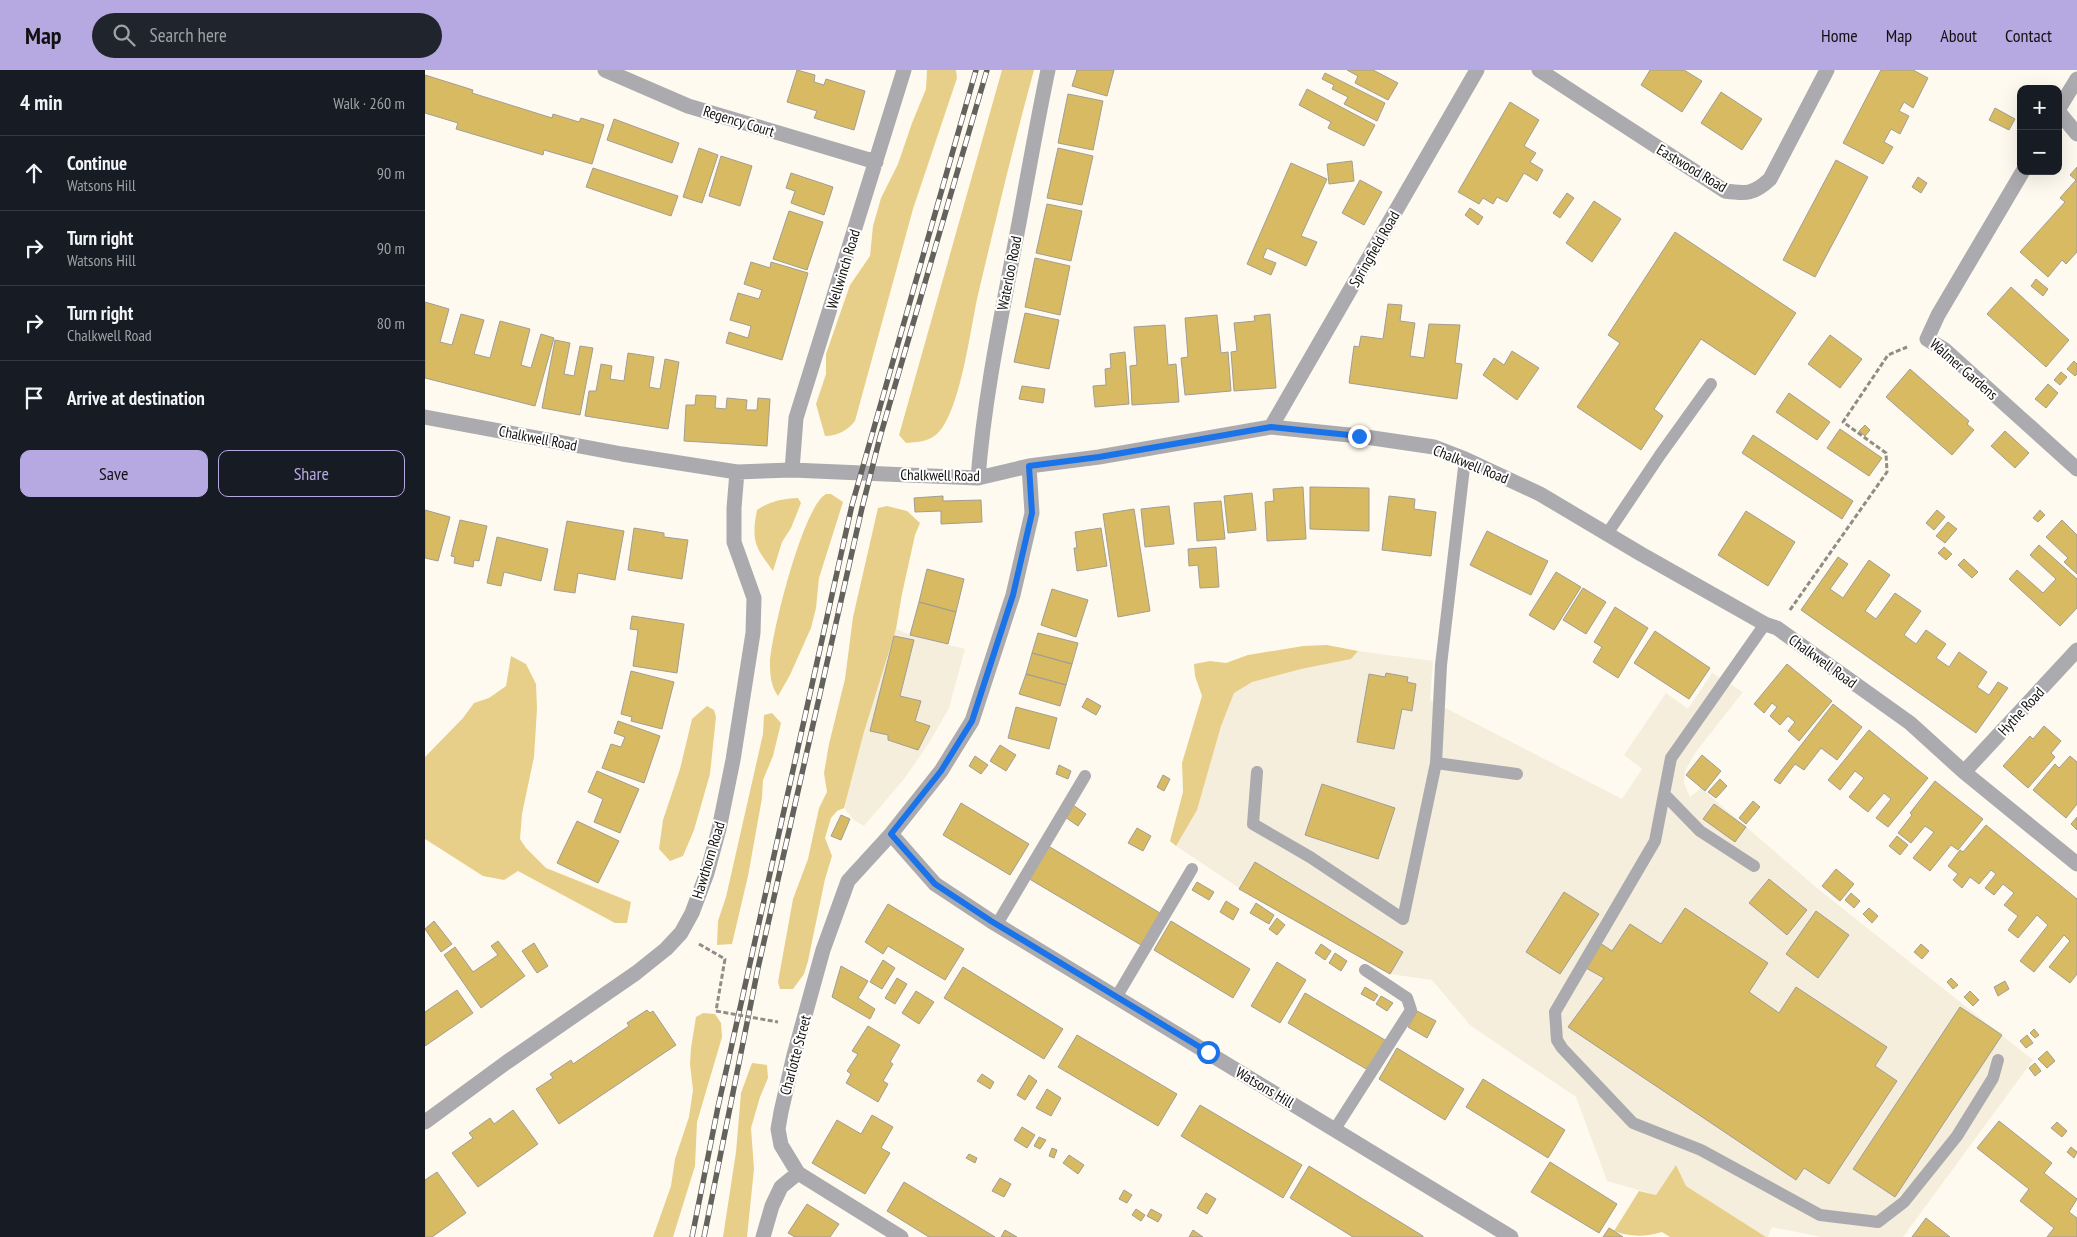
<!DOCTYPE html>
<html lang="en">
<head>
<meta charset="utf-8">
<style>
  body { margin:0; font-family:"PT Sans Narrow",sans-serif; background:#20242c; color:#f1f3f6 }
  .controls { position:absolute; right:15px; top:15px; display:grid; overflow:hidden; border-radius:10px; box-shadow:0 5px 20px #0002 }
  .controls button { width:45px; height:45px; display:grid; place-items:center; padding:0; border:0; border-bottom:1px solid #363941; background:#171b24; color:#f1f3f6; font:25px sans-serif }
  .stop { position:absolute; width:15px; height:15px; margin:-11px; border:4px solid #1a73e8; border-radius:50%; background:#fff }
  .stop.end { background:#1a73e8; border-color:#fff; box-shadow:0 1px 5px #0008 }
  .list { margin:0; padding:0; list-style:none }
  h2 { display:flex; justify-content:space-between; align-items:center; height:65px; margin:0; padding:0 20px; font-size:21px }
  h2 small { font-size:16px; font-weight:400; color:#9ea1a6 }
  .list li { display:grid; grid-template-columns:32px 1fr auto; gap:15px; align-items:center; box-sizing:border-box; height:75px; padding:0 20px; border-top:1px solid #363941 }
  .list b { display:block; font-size:19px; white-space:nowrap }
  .list p { margin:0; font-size:16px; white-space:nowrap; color:#9ea1a6 }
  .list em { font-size:16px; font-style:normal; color:#9ea1a6 }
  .actions { display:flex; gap:10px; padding:15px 20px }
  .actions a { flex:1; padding:11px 0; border:1px solid #b6a8e0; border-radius:10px; text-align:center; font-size:18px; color:#b6a8e0 }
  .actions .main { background:#b6a8e0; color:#111 }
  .icon { flex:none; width:28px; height:28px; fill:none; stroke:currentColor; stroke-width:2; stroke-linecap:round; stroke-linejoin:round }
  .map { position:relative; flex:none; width:1652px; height:1167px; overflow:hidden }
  header { display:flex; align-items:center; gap:30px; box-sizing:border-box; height:70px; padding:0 25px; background:#b6a8e0; color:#111 }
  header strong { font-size:24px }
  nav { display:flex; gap:28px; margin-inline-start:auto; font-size:18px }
  .search { width:350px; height:45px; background:#20242c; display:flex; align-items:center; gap:12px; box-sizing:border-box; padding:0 18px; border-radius:28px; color:#9ea1a6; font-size:19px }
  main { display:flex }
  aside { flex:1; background:#171b24 }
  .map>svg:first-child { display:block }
</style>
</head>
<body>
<header>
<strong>Map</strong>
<div class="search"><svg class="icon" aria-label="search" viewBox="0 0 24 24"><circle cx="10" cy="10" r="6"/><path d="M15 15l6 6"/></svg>Search here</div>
<nav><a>Home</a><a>Map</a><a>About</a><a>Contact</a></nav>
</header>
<main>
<aside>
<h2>4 min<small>Walk · 260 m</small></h2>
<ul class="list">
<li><svg class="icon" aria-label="ahead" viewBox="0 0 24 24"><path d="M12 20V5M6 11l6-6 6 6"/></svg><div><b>Continue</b><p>Watsons Hill</p></div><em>90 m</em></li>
<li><svg class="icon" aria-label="right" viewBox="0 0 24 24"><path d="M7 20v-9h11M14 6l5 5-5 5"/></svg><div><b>Turn right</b><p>Watsons Hill</p></div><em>90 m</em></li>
<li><svg class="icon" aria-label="right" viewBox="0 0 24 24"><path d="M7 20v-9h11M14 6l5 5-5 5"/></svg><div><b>Turn right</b><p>Chalkwell Road</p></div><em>80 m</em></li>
<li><svg class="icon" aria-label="arrive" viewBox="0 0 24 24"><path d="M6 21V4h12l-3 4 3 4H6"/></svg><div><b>Arrive at destination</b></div></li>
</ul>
<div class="actions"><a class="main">Save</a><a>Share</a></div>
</aside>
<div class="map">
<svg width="1652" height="1167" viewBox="0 0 1652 1167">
  <rect width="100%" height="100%" fill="#fefaef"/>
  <!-- built -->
  <path fill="#f5eedc" d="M471 559 485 565 540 579 524 638 504 673 479 709 439 756 429 750 419 738 439 662Z
    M933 581 1008 591 1005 630 1197 729 1217 699 1199 685 1241 623 1263 639 1287 603 1318 622 1270 683 1260 701 1259 713 1265 727 1276 718 1392 818 1608 990 1478 1167H1396L1347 1157 1343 1167H1341L1261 1116 1251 1095 1231 1125 1182 1111 1151 1027 1046 956 1007 910 965 904 832 830 751 776 797 613 901 586Z"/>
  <!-- green -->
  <path fill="#e7cf8a" d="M502 0H531L532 8 488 139 430 351C423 360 412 366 400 366L391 334 401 304V284L425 215 445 186 448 156 456 128 473 94 487 53 501 19Z
    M577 0H609C588 76 570 153 552 229 545 263 536 331 517 358 508 371 496 372 481 373L474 365Z
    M401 424H406L418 432 394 508 391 538 386 558 365 605 353 626C346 616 345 606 345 593 346 565 378 436 401 424Z
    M373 428 376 433 366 458 357 472 348 501C330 477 326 471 332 440 345 431 357 429 373 428Z
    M462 436 482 441 495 453 490 465 477 524 471 559 439 662 419 738 412 741 406 748 400 768 407 786 400 809 383 891 379 904 368 919H355L353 912 368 829 383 789 394 738 402 722 399 703 404 674 420 609 428 547 453 438Z
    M902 575 933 581 926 589 876 599 827 612 809 623 796 656 772 740 751 776 745 771 758 722 757 693 777 626 770 606 769 594 785 591 801 593 823 585 878 576Z
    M86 586 101 594 111 614 112 639 109 687 97 744 95 769 101 778 121 798 206 832 202 853H190L93 801 79 810 58 806 0 769V687L38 648 49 633 64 628 81 616Z
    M282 636 289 640 291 647 285 704 269 760 258 786 245 791 234 779 238 750 255 699 267 649Z
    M347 643 356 653 348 686 338 710 337 728 323 806 307 874 292 875 293 851 301 827 338 664 339 645Z
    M278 943 290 944 296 953 297 967 272 1052 270 1096 248 1167H228L246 1116 250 1089 264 1047 268 1020 265 994 266 978 271 947Z
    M327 993 342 995 343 1008 335 1027 326 1058 329 1099 322 1167H298L311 1082 316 1023Z
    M1251 1095 1261 1116 1341 1167H1245L1237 1162C1221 1167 1204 1167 1189 1161L1214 1121 1231 1125Z"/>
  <!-- building -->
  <path fill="#d7ba61" stroke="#a29e94" d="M372 0 390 5 389 12 399 15 401 9 440 21 429 60 389 48 392 41 362 32Z
    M652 0H689L682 26 647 16Z
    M922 0H948L973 13 963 30 930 13 933 6Z
    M1225 0H1259L1277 11 1257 42 1216 15Z
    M1456 0H1488L1503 8 1488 38 1479 32 1474 41 1484 46 1475 64 1466 59 1459 72 1468 77 1458 94 1418 73Z
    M900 3 960 33 952 51 919 34 923 27 907 19 909 15 897 9Z
    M0 5 48 20 47 23 127 48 128 44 154 52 156 48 179 55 167 94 119 80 118 85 31 59 33 53 0 43Z
    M882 19 950 55 939 76 903 58 906 52 874 35Z
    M1296 22 1337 49 1317 80 1276 53Z
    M643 24 678 31 668 80 633 73Z
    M1085 32 1114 50 1099 76 1111 83 1105 92 1118 100 1112 111 1099 103 1082 132 1072 127 1068 134 1058 128 1054 134 1033 122Z
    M1570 38 1590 49 1584 60 1564 50Z
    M189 49 254 73 247 93 182 70Z
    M274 78 293 85 277 133 258 127Z
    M633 78 668 86 657 135 622 128Z
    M296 86 327 96 315 136 284 126Z
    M1411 90 1443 107 1390 207 1358 190Z
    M927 91 929 111 904 114 902 94Z
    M866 93 902 109 876 166 892 172 881 196 842 178 838 188 851 193 846 205 822 194Z
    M1652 97V182L1641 194 1637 190 1623 207 1595 182 1640 132 1635 128 1651 110 1645 105Z
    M168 98 253 126 246 146 161 117Z
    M366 103 408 117 399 145 366 133 370 121 361 118Z
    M1493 107 1502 113 1496 123 1487 117Z
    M935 110 957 122 939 155 917 143Z
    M1142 123 1149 128 1135 148 1128 143Z
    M1169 131 1196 149 1167 192 1141 173Z
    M622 134 657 141 646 191 611 183Z
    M1045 138 1058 147 1053 155 1040 145Z
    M364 141 398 152 382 200 348 189Z
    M1250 162 1371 243 1330 305 1276 269 1229 339 1238 346 1216 380 1152 337 1195 273 1183 265Z
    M610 188 645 196 635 245 600 237Z
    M326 192 345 198 346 192 383 203 357 290 301 273 304 262 323 268 326 256 305 250 313 223 334 229 337 220 319 214Z
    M1611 209 1623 219 1618 226 1606 216Z
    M1586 217 1644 270 1621 297 1562 244Z
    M0 232 24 239 15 272 27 275 36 244 59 250 49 284 65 288 75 251 105 259 96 295 106 298 116 264 129 268 110 336 0 308Z
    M963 234 977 235 975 251 990 253 985 286 999 288 1004 254 1035 255 1030 293 1037 294 1032 329 924 313 929 276 934 277 936 266 958 269Z
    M600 243 634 250 624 299 589 292Z
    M845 244 851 318 809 321 806 282 812 281 809 253 830 251 829 246Z
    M792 245 796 283 803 282 806 321 760 325 756 288 763 287 760 248Z
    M740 255 743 295 751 294 754 332 707 335 705 296 712 295 709 257Z
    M1405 265 1437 289 1415 318 1383 294Z
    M130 270 145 273 139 304 149 306 155 276 168 278 155 345 117 338Z
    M1087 281 1114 298 1092 330 1058 305 1069 288 1079 295Z
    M700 282 704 334 670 337 668 316 681 315 680 299 686 298 685 284Z
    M203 283 229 287 224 317 235 319 240 289 254 292 243 359 160 346 164 321H171L176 294 187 296 185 309 199 311Z
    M1649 291 1652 294V304L1650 306 1642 299Z
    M1485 299 1544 351 1542 354 1549 360 1527 385 1461 327Z
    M1636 302 1642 307 1635 315 1629 310Z
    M1623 314 1633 323 1621 338 1610 329Z
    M597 316 620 319 618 333 594 329Z
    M1364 323 1405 352 1392 370 1351 342Z
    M271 325 291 326 290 338 301 339 302 328 322 330 321 340H332L333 328 345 329 342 376 259 371 261 335H270Z
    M1440 355 1445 360 1440 366 1434 361Z
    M1415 359 1457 388 1444 406 1402 378Z
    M1580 361 1604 383 1590 398 1566 376Z
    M1328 365 1428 431 1417 449 1317 383Z
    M878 417 881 469 842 471 840 432 849 431 848 419Z
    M885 417 944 418V461L885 459Z
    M827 423 831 460 803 463 799 426Z
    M518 426V431L556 430 557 452 516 454V441L490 442 489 428Z
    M964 426 990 429 989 439 1011 442 1006 486 957 480Z
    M796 431 800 469 772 471 769 433Z
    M744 436 749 474 720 477 716 439Z
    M709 439 725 541 693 547 678 444Z
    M0 440 25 447 13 491 0 488Z
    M1512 440 1520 447 1509 460 1501 453Z
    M1615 440 1620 445 1613 452 1608 448Z
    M1321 441 1370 472 1343 516 1293 485Z
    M35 450 62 456 54 491 49 490 48 497 29 493 30 487 26 486Z
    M1637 450 1652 465V504L1639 492 1643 488 1621 467Z
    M142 451 199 461 190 510 153 503 150 523 129 520Z
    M1523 452 1532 459 1520 473 1511 466Z
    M209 458 239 463V467L263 470 257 509 203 500Z
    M676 458 682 496 652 501 649 478H652L650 462Z
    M1062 461 1123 491 1106 525 1045 495Z
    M72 467 123 479 116 511 79 502 76 516 62 513Z
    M1614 475 1652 509V538L1635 556 1584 509 1592 500 1618 523 1631 509 1605 485Z
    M791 477 794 517 775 518 773 495 764 496 763 479Z
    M1519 477 1527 484 1521 490 1513 483Z
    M1413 487 1423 494 1405 519 1418 528 1444 490 1465 505 1440 541 1451 549 1470 523 1496 541 1479 565 1491 574 1501 560 1521 574 1511 588 1524 597 1534 582 1562 602 1552 617 1564 625 1573 612 1583 618 1551 663 1376 540Z
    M1539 489 1553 502 1547 508 1533 495Z
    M502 499 539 509 531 542 494 532Z
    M1131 502 1156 517 1129 560 1104 545Z
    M1158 518 1181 532 1161 564 1138 550Z
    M627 519 663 530 651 567 616 555Z
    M494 532 531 542 523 574 485 565Z
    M1190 537 1223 558 1193 608 1168 592 1177 577 1169 572Z
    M207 546 259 554 252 603 208 596 213 560 205 559Z
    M1230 561 1285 598 1264 629 1209 593Z
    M613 563 653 573 647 594 607 583Z
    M469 566 489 570 475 626 496 631 490 651 505 656 493 680 463 670V665L445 661Z
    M607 583 647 594 641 615 601 604Z
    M1362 594 1407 631 1374 671 1363 661 1370 652 1363 646 1355 655 1345 646 1352 637 1347 633 1339 643 1329 634Z
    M206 601 249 612 237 659 206 651 207 647 196 644Z
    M961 603 983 607 982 612 991 614 987 641 977 639 969 679 932 672 944 604 960 607Z
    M601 604 641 615 635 636 594 624Z
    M662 628 676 636 671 645 657 637Z
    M1408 634 1437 657 1412 690 1396 678 1379 700 1370 694 1355 714 1349 710Z
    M591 637 632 648 624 679 583 668Z
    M193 651 235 666 219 713 177 698 186 674 196 677 200 667 189 663Z
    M1619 656 1636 671 1626 683 1630 687 1603 718 1578 696 1605 666 1608 669Z
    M1444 660 1503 708 1463 757 1451 748 1466 729 1459 723 1443 742 1424 727 1439 708 1430 701 1415 720 1403 710Z
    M575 675 591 685 581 701 565 691Z
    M1277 685 1296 701 1280 721 1261 705Z
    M550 686 563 695 556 704 544 696Z
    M1645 686 1652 692V734L1641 748 1608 720 1630 694 1634 698Z
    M634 695 646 701 643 709 631 704Z
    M172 701 214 719 195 763 169 752 178 729 163 722Z
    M738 705 745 709 739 721 732 717Z
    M1295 709 1302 716 1291 728 1283 722Z
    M1510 711 1558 749 1533 780 1526 775 1505 801 1488 788 1509 762 1500 756 1486 773 1473 763 1487 745 1485 743Z
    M897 714 970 738 953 789 880 765Z
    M1328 731 1335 737 1321 754 1314 748Z
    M536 733 604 774 585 805 518 765Z
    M1289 734 1321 757 1310 772 1278 749Z
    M648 735 661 744 653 756 640 747Z
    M416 745 425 749 416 770 406 766Z
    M1652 747V760L1646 754Z
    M152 751 194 771 173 813 132 793Z
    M1561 755 1652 829V904L1645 913 1624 897 1645 871 1639 865 1609 902 1595 891 1623 855 1612 845 1593 868 1583 860 1593 846 1579 835 1589 823 1578 814 1569 825 1560 818 1571 804 1566 800 1554 814 1545 807 1537 818 1528 810 1533 804 1523 796 1535 780 1538 782Z
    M712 758 726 766 718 781 703 773Z
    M1472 766 1483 775 1475 785 1464 776Z
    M620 774 735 843 716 875 601 807Z
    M830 792 978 882 965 904 814 819Z
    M1411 799 1429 814 1415 831 1397 816Z
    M1344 809 1382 840 1362 865 1324 833Z
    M772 812 789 822 784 830 767 820Z
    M1139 822 1174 844 1135 904 1101 882Z
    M1426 823 1435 831 1429 838 1420 830Z
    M801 831 814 839 808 850 795 842Z
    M831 833 849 845 844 854 825 843Z
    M463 834 539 879 520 910 463 876 458 884 440 872Z
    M1260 838 1343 893 1324 922 1354 943 1371 917 1462 977 1450 996 1472 1011 1404 1114 1379 1098 1371 1110 1143 957 1179 908 1159 897 1175 873 1187 881 1205 854 1236 874Z
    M1444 838 1453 846 1447 853 1438 844Z
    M1391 841 1424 865 1393 908 1361 884Z
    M852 848 860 855 852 865 844 859Z
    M9 851 27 874 16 882 0 859Z
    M746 851 825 899 808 928 729 880Z
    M73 871 100 906 56 938 19 885 30 877 48 902 73 885 66 876Z
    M109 873 123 896 112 903 97 881Z
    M896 874 906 881 900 890 890 883Z
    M1496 874 1504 881 1497 889 1489 882Z
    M910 883 922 891 916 901 904 893Z
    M458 890 470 898 457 919 445 912Z
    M852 892 881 910 855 953 826 936Z
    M416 896 443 911 433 928 450 939 445 949 407 927Z
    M538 897 638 959 619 989 519 928Z
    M472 908 482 914 470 934 460 928Z
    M1526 908 1533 915 1528 919 1522 912Z
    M1580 911 1584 919 1573 926 1569 917Z
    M940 917 953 925 949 931 936 924Z
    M32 920 48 943 0 976V942Z
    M491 921 509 932 494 954 477 943Z
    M1545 921 1554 930 1548 936 1539 927Z
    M880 923 960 970 943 1000 863 953Z
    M956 926 968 933 962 941 951 934Z
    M1535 937 1577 965 1470 1127 1428 1099Z
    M222 940 225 943 228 941 251 975 134 1054 111 1019 128 1008 125 1004 146 990 148 994 204 956 202 953Z
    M992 941 1011 951 1002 968 983 957Z
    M443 956 475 975 465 992 468 994 458 1011 463 1014 453 1032 421 1013 426 1004 422 1001 433 984 427 981Z
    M1609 959 1614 965 1610 968 1605 963Z
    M652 965 752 1024 733 1056 633 997Z
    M1602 965 1608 973 1601 978 1595 971Z
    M972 978 1039 1019 1020 1050 954 1009Z
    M1622 981 1630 991 1622 998 1613 989Z
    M1610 993 1616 1001 1610 1006 1604 998Z
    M557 1004 569 1012 565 1019 552 1011Z
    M604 1005 612 1011 600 1030 592 1025Z
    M1058 1009 1140 1060 1123 1088 1041 1037Z
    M622 1019 636 1028 626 1046 611 1038Z
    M775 1035 877 1095 858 1128 756 1066Z
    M88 1040 113 1074 53 1117 27 1083 48 1068 44 1063 65 1048 69 1054Z
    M447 1045 468 1057 456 1078 465 1083 440 1124 387 1093 412 1050 436 1064Z
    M1574 1051 1627 1093 1619 1103 1652 1129 1644 1142 1652 1148V1167H1622L1629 1158 1595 1131 1604 1119 1552 1078Z
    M1632 1052 1642 1061 1637 1067 1626 1058Z
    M597 1057 610 1065 602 1078 589 1070Z
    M614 1067 621 1070 615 1079 609 1076Z
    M1646 1077 1652 1082 1649 1088 1642 1082Z
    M627 1078 632 1080 629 1088 624 1086Z
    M544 1084 552 1088 550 1093 541 1088Z
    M644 1085 659 1095 653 1104 638 1093Z
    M1125 1092 1192 1134 1174 1163 1106 1122Z
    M884 1096 998 1166V1167H928L865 1128Z
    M12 1102 41 1143 7 1167H0V1110Z
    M575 1108 586 1114 579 1127 567 1121Z
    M479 1112 570 1167H504L462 1141Z
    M699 1120 707 1125 702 1133 694 1129Z
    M781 1123 791 1129 782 1144 772 1138Z
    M382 1134 414 1154 405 1167H370L363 1163Z
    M711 1139 720 1145 716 1151 707 1145Z
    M726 1139 737 1145 733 1152 722 1146Z
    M1501 1148 1525 1167H1487Z
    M1184 1158 1189 1161 1198 1167H1178Z
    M580 1160 592 1167H576Z
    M768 1160 778 1167H764Z"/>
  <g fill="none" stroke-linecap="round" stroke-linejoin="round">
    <!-- path -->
    <path stroke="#8f8d85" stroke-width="3" stroke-dasharray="5 2.5" stroke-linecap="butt" d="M1365 540 1462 402 1461 383 1418 352 1463 285 1482 277
      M274 874 300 889 291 941"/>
    <!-- lane -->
    <path stroke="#abaaaf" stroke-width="12" d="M1182 464 1235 385 1286 314
      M1340 554 1246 688 1230 771 1130 942 1132 970 1137 978 1208 1053 1276 1080 1395 1145 1453 1152 1479 1132 1532 1066 1568 1008 1573 990
      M1011 693 1092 704
      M832 702 828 754 885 787 978 849 1011 693 1016 595 1040 389
      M1239 724 1275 761 1329 796
      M572 854 660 706
      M692 926 767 799
      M910 1059 986 940 982 928 940 900"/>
    <!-- street -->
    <path stroke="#abaaaf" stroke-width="15" d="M180 0 263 36 451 92
      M1114 0 1300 121C1322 124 1329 124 1345 109L1402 0
      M1633 40 1652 9
      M1633 41 1652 64
      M1598 101 1513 245 1502 269 1520 280 1652 399
      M0 347 197 384 312 402 367 400 553 408 604 396 674 387 846 357 934 366 1009 377 1040 389 1115 424 1216 484 1340 554 1352 558 1485 653 1539 702 1652 794
      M846 357 1052 0
      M367 400 371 348 479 0
      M553 408C560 318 580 230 596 142 605 94 613 47 623 0
      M1539 702 1652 580
      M466 764 510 814 566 851 1086 1167
      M0 1052 82 992 211 903 241 879 256 863 267 843 282 803 294 759 308 690 328 563 329 528 309 472V438L312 402
      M338 1167 347 1136 356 1117 373 1103
      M476 1167 373 1103 356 1075 353 1059 356 1042 369 985 398 880 423 811 466 764 516 701 547 651 588 525 607 443 604 396"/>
    <!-- rail casing -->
    <g stroke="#64625c" stroke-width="5.5">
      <path id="rail" d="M267 1167 293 1037 427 435 551 0
        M279 1167 333 898 437 438 455 367 562 0"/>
    </g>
    <!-- rail -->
    <use href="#rail" stroke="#fff" stroke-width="4" stroke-dasharray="11" stroke-linecap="butt"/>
    <!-- path-bridge -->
    <path stroke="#8f8d85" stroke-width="3" stroke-dasharray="5 2.5" stroke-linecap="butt" d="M291 941 353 952"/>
  </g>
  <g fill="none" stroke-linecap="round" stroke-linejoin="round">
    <!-- route -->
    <path stroke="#1a73e8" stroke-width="6" d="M783 982 566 851 510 814 466 764 516 701 547 651 588 525 607 443 604 396 674 387 846 357 934 366"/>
  </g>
  <g text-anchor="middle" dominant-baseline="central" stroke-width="4" stroke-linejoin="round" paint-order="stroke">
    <!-- street labels -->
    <g font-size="15" fill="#12110d" stroke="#fff">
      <text transform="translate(314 51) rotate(17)">Regency Court</text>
      <text transform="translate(1267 98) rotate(31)">Eastwood Road</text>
      <text transform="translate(949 179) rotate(-60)">Springfield Road</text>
      <text transform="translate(418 199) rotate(-73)">Wellwinch Road</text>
      <text transform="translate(584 203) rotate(-79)">Waterloo Road</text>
      <text transform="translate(1539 299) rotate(41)">Walmer Gardens</text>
      <text transform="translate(113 368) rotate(11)">Chalkwell Road</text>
      <text transform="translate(1046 394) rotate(22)">Chalkwell Road</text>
      <text transform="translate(515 405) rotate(1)">Chalkwell Road</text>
      <text transform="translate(1398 591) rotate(36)">Chalkwell Road</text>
      <text transform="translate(1596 641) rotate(-47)">Hythe Road</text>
      <text transform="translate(283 790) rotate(-73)">Hawthorn Road</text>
      <text transform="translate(370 985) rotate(-75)">Charlotte Street</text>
      <text transform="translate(840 1017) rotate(31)">Watsons Hill</text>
    </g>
  </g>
</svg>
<div class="controls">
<button>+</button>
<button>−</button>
</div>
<div class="stop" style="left:783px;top:982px"></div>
<div class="stop end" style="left:934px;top:366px"></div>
</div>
</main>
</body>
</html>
